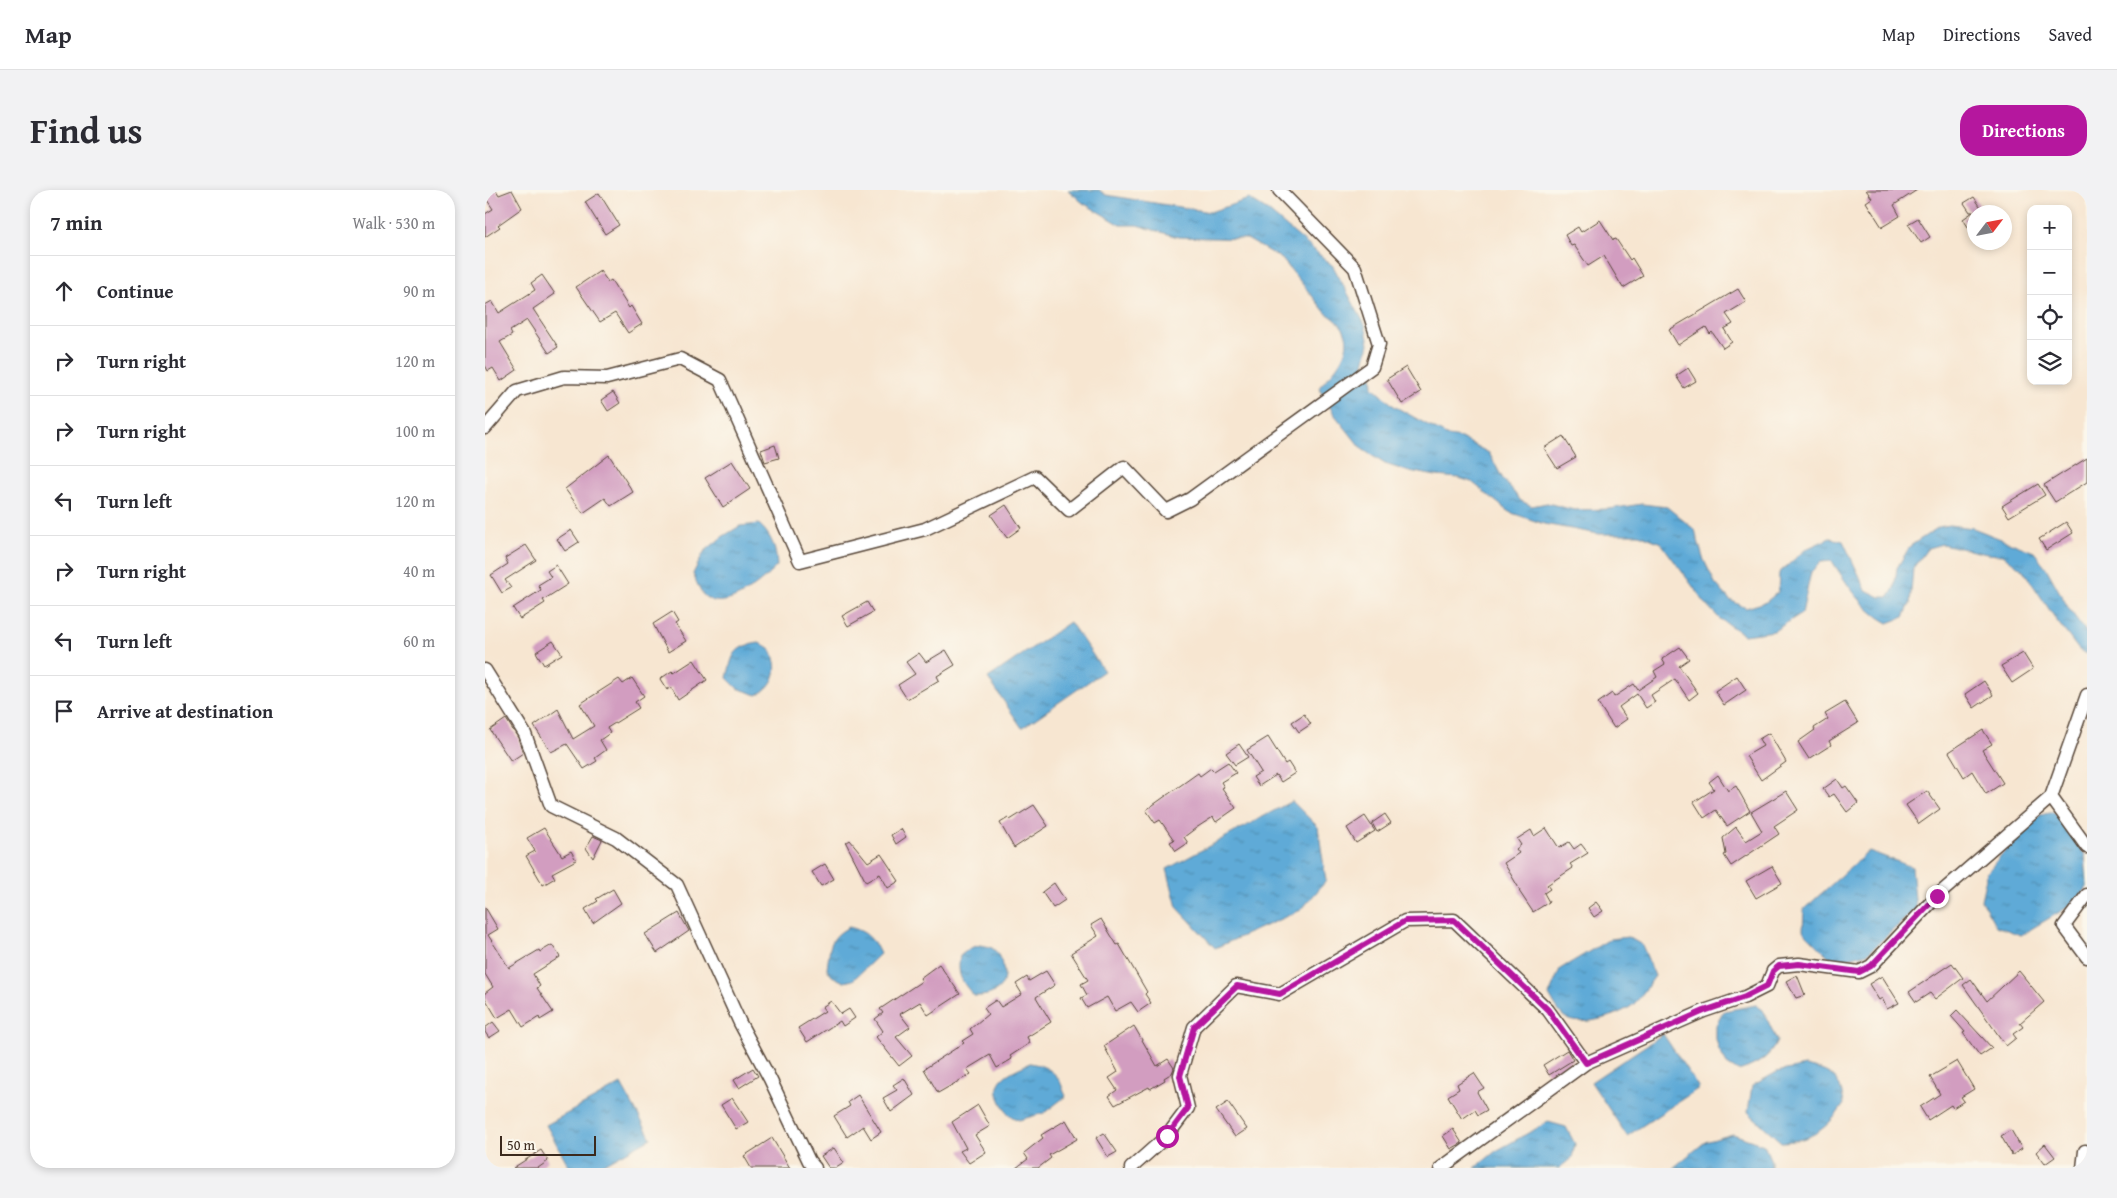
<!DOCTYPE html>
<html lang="en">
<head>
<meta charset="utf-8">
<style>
  body { margin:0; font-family:"Gentium Book Plus",serif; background:#f2f2f3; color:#2b2b33 }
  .controls { position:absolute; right:15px; top:15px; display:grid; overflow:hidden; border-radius:10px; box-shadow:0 2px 8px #0003 }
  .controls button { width:45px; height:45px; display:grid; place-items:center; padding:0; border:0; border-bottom:1px solid #e1e1e2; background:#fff; color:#2b2b33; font:25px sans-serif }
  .compass { position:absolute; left:1482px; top:15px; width:45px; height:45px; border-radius:50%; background:#fff; box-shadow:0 2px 8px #0003; rotate:58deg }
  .scale { position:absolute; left:15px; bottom:12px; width:96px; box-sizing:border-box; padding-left:5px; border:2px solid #3b2a1e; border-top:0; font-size:14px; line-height:18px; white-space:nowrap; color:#3b2a1e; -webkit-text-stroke:4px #fbf7ec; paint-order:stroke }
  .stop { position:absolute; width:15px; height:15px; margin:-11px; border:4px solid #b5179e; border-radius:50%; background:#fff }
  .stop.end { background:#b5179e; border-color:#fff; box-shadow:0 1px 5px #0008 }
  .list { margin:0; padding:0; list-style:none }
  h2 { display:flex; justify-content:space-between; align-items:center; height:65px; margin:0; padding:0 20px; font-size:21px }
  h2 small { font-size:16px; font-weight:400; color:#7c7c81 }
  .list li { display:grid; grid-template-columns:32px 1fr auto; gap:15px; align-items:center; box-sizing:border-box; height:70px; padding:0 20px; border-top:1px solid #e1e1e2 }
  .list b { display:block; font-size:19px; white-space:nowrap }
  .list em { font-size:16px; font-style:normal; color:#7c7c81 }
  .icon { flex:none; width:28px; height:28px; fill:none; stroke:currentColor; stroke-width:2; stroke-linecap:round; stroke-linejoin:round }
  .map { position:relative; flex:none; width:1602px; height:978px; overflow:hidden; border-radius:20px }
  header { display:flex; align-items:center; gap:30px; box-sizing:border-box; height:70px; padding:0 25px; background:#fff; border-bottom:1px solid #e1e1e2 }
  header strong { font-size:24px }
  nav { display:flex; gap:28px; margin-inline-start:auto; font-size:18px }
  .intro { display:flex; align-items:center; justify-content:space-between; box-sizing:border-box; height:120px; padding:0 30px }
  h1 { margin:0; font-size:35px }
  .button { padding:12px 22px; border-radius:20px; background:#b5179e; color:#fff; font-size:18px; font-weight:700 }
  main { display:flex; gap:30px; padding:0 30px }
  aside { flex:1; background:#fff; border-radius:20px; box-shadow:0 2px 8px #0003 }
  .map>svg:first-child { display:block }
</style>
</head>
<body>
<header>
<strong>Map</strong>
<nav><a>Map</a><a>Directions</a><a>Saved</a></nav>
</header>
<div class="intro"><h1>Find us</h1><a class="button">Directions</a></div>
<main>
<aside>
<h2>7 min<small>Walk · 530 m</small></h2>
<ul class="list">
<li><svg class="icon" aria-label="ahead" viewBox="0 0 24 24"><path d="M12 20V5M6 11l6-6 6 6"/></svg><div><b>Continue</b></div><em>90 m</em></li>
<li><svg class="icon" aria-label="right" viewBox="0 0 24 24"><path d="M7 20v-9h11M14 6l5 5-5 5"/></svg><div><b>Turn right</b></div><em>120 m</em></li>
<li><svg class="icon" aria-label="right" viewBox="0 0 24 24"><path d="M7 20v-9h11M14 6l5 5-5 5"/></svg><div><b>Turn right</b></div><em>100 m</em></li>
<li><svg class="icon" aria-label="left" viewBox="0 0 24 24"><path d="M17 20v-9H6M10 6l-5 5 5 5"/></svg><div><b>Turn left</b></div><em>120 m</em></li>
<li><svg class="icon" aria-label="right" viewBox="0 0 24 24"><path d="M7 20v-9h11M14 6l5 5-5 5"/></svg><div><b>Turn right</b></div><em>40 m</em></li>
<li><svg class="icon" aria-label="left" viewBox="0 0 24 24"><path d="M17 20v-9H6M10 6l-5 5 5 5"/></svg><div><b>Turn left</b></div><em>60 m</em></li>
<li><svg class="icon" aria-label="arrive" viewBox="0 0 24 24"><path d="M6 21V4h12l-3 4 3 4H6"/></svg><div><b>Arrive at destination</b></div></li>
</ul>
</aside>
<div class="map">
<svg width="1602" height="978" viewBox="0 0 1602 978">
  <defs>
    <pattern id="water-ripples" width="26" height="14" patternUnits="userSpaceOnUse" patternTransform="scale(1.25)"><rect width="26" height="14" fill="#5eaad7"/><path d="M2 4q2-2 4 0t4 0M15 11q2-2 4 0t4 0" fill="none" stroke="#4f8bae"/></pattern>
  </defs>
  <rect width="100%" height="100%" fill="#fbf7ec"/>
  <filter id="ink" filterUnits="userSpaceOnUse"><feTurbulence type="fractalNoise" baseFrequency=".02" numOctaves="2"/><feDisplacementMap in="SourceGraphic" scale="10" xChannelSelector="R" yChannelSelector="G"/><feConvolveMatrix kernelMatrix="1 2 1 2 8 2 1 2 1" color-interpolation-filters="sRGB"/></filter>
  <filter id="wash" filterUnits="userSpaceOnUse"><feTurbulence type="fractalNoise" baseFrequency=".0096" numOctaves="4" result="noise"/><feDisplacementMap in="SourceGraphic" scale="20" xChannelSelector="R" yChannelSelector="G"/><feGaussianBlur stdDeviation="1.12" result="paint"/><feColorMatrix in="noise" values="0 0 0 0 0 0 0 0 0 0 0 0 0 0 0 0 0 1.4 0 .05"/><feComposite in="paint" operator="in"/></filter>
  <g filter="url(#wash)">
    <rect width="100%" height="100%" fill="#f7e6d1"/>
    <!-- water -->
    <path fill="url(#water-ripples)" stroke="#4c6a7a" d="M583 0H614L621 5 725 22 764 9 783 21 848 76 880 135 884 154 878 177 887 184 888 197 909 216 950 239 963 246 976 248 1004 263 1018 289 1036 311 1047 316 1062 313 1089 320 1124 319 1157 314 1182 317 1210 340 1218 368 1230 393 1245 410 1261 418 1281 412 1293 402 1294 383 1321 359 1345 348 1358 351 1381 400 1395 407H1404L1409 398 1412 378 1425 356 1454 337 1464 335 1488 338 1549 362 1560 376 1584 419 1602 443V464L1594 460 1572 431 1538 380 1518 365 1502 364 1457 354 1443 358 1428 378 1425 414 1419 427 1403 433C1378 420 1362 394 1347 371L1336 372 1326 382 1317 423 1289 441 1259 445 1235 429 1220 413 1176 353 1154 344H1114L1059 334 1024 322 987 292 974 288 951 286 919 280 900 274 877 259 849 224 836 202 835 196C859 172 878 145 841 123L797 69 762 49 693 47 652 35H636L598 13Z
      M274 334C287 346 291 358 292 376 278 391 235 429 216 402 213 397 211 390 208 384L219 362 237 347 255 336Z
      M585 432 619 481 537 538 503 488Z
      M274 453 285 458C295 477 292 494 272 505L252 498 242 488C248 463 248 457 274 453Z
      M807 611 833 637 841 691 816 720 730 758 692 717 682 679Z
      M1569 622 1584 640 1600 665 1602 697 1599 702 1583 717 1536 745 1511 736 1496 710 1502 683 1527 651 1555 625Z
      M1384 661 1427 677 1431 719 1383 763 1349 772 1318 741 1319 719Z
      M364 737C381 741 388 748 395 764L368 790 359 792 347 786 342 779C345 758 343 748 364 737Z
      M1143 747 1157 755 1170 786C1163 795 1157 806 1149 814 1136 825 1098 837 1083 829 1074 825 1069 813 1064 805L1075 779 1125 749Z
      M495 755C499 756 504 756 507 758 512 761 514 767 516 771 525 794 513 807 489 806 476 791 472 785 475 766L485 758Z
      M1271 815 1278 820 1292 851C1285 868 1270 876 1253 881L1242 874 1234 860 1231 849V835L1239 821Z
      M1178 844 1214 898 1142 946 1106 892Z
      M545 873C556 875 568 879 574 890 577 894 578 901 581 906L559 923 534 930C525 927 521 922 517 914 503 889 526 882 545 873Z
      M1320 876C1347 882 1355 886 1359 914 1343 938 1327 951 1296 952L1263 922 1267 896 1292 882Z
      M136 894 166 948 112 978H85L61 935Z
      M1063 932 1081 937 1090 954 1087 968 1074 978H990L1011 961Z
      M1248 944 1279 955 1286 971V978H1188L1220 952Z"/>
    <g id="blocks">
      <!-- building -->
      <path fill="#d29dc0" d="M0 0H11L14 5 27 0 37 18 13 35 15 37 0 47V24L8 19 0 7Z
        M1381 0H1432L1409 15 1415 26 1397 37 1381 12 1387 8Z
        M114 3 134 35 120 44 100 12Z
        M1489 7 1499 22H1490V48L1478 29 1488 22H1485L1479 13Z
        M1433 28 1445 47 1436 53 1423 34Z
        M1115 30 1128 50 1131 49 1145 70 1147 68 1158 86 1138 98 1119 66 1103 76 1089 55 1086 56 1080 45 1093 37 1096 42Z
        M115 81 123 92 126 90 144 118 146 116 157 134 143 143 130 123 115 132 91 97Z
        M57 85 70 104 48 119 73 157 64 163 42 130 25 141 27 145 15 152 32 180 16 191 8 178 3 181 0 175V115L7 111 14 123 50 100 46 93Z
        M1253 99 1261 112 1241 124 1248 134 1239 139 1247 152 1238 158 1227 142 1225 144 1221 137 1193 155 1184 140Z
        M921 177 936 202 917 214 902 189Z
        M1203 178 1211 191 1199 198 1191 186Z
        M128 202 135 213 123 221 116 210Z
        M1078 246 1091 267 1072 278 1059 258Z
        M290 255 294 268 280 272 276 260Z
        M124 265 148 302 126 316 120 308 98 323 80 299Z
        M1602 268V292L1570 312 1559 295Z
        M247 271 265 299 238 317 220 288Z
        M1553 294 1560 305 1524 327 1517 316Z
        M521 315 536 338 522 348 506 325Z
        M1581 332 1588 343 1561 360 1554 349Z
        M86 340 94 352 80 361 72 349Z
        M41 355 51 370 20 390 26 398 17 403 6 385 23 374 20 368Z
        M71 375 83 394 58 410 60 413 35 429 28 418 56 400 53 395 66 387 62 381Z
        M382 412 388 422 363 436 357 426Z
        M187 422 193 432 190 434 201 451 183 462 168 434Z
        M68 451 77 464 59 475 51 462Z
        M1195 457 1204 469 1194 476 1213 503 1204 510 1190 489 1166 505 1170 512 1161 518 1152 504 1134 517 1142 529 1129 538 1113 513 1127 503 1129 507 1149 494 1153 500 1172 487 1169 481 1180 474 1177 469Z
        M461 460 470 475 452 486 454 490 422 509 413 495 430 484 421 472 434 463 441 472Z
        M1538 463 1548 479 1527 493 1516 476Z
        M209 470 222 490 193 510 186 497 182 500 175 489 187 481 189 483Z
        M1252 486 1261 500 1239 515 1230 501Z
        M147 488 159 506 150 512 154 518 122 538 125 543 115 550 121 560 110 568 112 571 99 579 82 554 66 562 49 536 73 519 88 549 109 536 95 514 134 489 138 494Z
        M1499 491 1508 505 1489 518 1480 504Z
        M1360 512 1373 533 1344 551 1346 555 1324 569 1313 552 1330 540 1329 538 1343 529 1340 524Z
        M819 524 826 534 814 542 807 532Z
        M21 529 33 548 38 563 26 571 5 540Z
        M1498 540 1507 554 1497 560 1518 593 1501 604 1487 581 1479 587 1464 562Z
        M1284 543 1301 572 1276 590 1261 566 1278 556 1274 549Z
        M783 547 800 574 803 572 810 583 796 592 791 585 774 596 768 587 776 582 762 560Z
        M754 554 763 567 750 575 741 563Z
        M743 572 751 583 736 592 739 597 737 598 751 618 731 632 728 627 711 638 699 647 703 653 691 661 685 652 689 650 675 630 670 633 661 620 713 583 715 586 726 578 729 581Z
        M1233 585 1243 601 1251 596 1265 621 1242 636 1231 620 1219 628 1209 612 1229 599 1224 592Z
        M1352 589 1358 598 1361 596 1373 613 1362 622 1349 604 1344 607 1338 599Z
        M1301 601 1313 620 1289 636 1294 644 1246 676 1239 665 1241 664 1238 648 1251 637 1261 651 1277 641 1266 622Z
        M1442 601 1455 619 1434 634 1421 615Z
        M549 615 563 636 529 658 515 633 523 628 525 630Z
        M900 624 906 633 892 642 887 633Z
        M880 626 890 641 871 653 862 638Z
        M59 638 77 666 86 661 91 670 67 683 70 688 58 695 41 666 50 661 42 648Z
        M1061 638 1074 658 1084 652 1089 659 1096 654 1103 663 1085 674 1088 678 1062 695 1065 699 1059 703 1064 712 1048 722 1034 701 1035 700 1019 673 1034 663 1031 659 1036 655 1032 649 1046 640 1049 646Z
        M416 639 421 647 411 654 406 645Z
        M108 646 117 650 108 668 101 658Z
        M365 650 383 672 396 664 414 691 403 698 395 684 381 692 361 653Z
        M340 674 349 689 336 696 327 682Z
        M1287 676 1297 693 1271 708 1261 691Z
        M569 693 580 710 568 718 557 702Z
        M128 699 136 713 108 733 100 719 113 711 111 709Z
        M1111 712 1118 721 1109 727 1103 718Z
        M0 717 13 739 3 745 24 778 54 760 55 762 67 755 75 767 48 784 55 796 52 798 68 822 55 830 54 827 38 837 27 819 12 828 0 808V803L8 797 0 784Z
        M194 723 204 741 172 763 160 744Z
        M616 729 632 755 634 754 662 802 660 804 666 813 653 822 646 812 630 821 622 807 602 818 596 808 602 805 596 794 603 790 586 763 613 746 606 735Z
        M1467 773 1478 788 1450 809 1445 803 1431 812 1424 802Z
        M454 774 475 804 443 825 435 812 415 824 425 837 411 847 427 866 414 876 391 847 398 841 390 829 398 823 395 819 437 791 435 788Z
        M561 781 570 795 551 807 566 832 542 847 545 853 525 866 527 869 512 878 505 865 482 879 486 884 453 903 439 879 479 853 477 851 488 844 485 839 503 824 499 818 511 810 516 817 537 804 531 794 542 787 544 791Z
        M1534 781 1559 812 1535 833 1538 837 1528 844 1531 848 1521 856 1478 795 1486 789 1502 811Z
        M1312 785 1320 805 1311 808 1301 791Z
        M1397 786 1414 813 1402 819 1397 808 1394 810 1384 794Z
        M346 811 356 824 364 819 370 828 358 836 355 831 322 852 313 838 340 821 337 817Z
        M1472 820 1507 858 1495 866 1478 843 1480 842 1466 826Z
        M8 832 15 841 4 848 0 842V838Z
        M649 836 672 876 683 869 689 878 687 883 679 888 680 890 665 899 664 897 630 915 624 906 632 900 624 888 633 882 619 856Z
        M1082 860 1088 870 1064 885 1058 875Z
        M1472 871 1489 899 1476 907 1479 911 1468 918 1466 915 1443 930 1435 917 1455 904 1445 887Z
        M268 878 273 886 254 898 249 890Z
        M989 883 999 898 992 902 1002 920 993 925 990 920 977 929 963 906 974 899 972 894Z
        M419 888 429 905 406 922 398 908 412 900 408 895Z
        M373 905 396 942 386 949 378 936 362 947 349 926 365 916 363 912Z
        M247 908 263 932 251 939 236 915Z
        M743 912 762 939 750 947 731 920Z
        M493 915 505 936 490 945 501 962 484 973 475 961 481 958 467 932Z
        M581 930 592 949 564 965 566 968 553 978H531L543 969 539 963 558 948 556 945Z
        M968 939 977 953 966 959 958 946Z
        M1526 940 1537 959 1527 965 1516 946Z
        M619 943 632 962 623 967 611 948Z
        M287 948 305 978H266L259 966Z
        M1560 954 1570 967 1560 974 1551 962Z
        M349 958 359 973 351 978H344L336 966Z
        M56 960 63 971 53 978H28Z"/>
    </g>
  </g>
  <g filter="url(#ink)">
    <use href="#blocks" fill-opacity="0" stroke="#574639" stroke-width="1"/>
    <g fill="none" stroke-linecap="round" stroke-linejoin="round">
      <!-- minor casing -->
      <g stroke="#574639" stroke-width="15">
        <path id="minor" d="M0 238 32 201 79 187 122 188 195 169 235 190 315 371 440 339 550 287 584 320 639 277 681 321 705 309 887 177 894 154 870 78 794 0
          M0 480 40 544 66 616 131 648 192 695 255 833 285 889 324 971 330 978
          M1602 505 1566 607 1602 657
          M1602 705 1579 736 1602 767
          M646 978 682 946 703 918 695 885 709 837 751 796 795 804 920 731 969 730 1063 820 1101 873
          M956 978 1101 873 1219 821 1260 807 1282 796 1288 781 1294 776 1314 774 1374 782 1386 776 1452 706 1566 607
          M1598 978 1600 961 1602 962"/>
      </g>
      <!-- minor -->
      <use href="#minor" stroke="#fff" stroke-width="12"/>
    </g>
  </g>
  <g fill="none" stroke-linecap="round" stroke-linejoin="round" filter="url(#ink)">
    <!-- route -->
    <path stroke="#b5179e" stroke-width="6" d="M682 946 703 918 695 886 709 837 752 796 795 804 920 731 969 730 1063 820 1101 873 1219 821 1260 807 1282 796 1288 781 1294 776 1314 774 1374 782 1386 776 1452 706"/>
  </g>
</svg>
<div class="controls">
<button>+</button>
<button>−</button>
<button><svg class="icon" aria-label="locate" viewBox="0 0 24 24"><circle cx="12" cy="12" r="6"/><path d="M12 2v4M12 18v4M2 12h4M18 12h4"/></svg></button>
<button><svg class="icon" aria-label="layers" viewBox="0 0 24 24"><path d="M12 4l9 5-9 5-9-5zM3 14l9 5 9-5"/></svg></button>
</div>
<svg class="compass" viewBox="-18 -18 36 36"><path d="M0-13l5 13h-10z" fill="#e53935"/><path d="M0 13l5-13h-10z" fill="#7c7c81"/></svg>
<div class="scale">50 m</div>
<div class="stop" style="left:682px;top:946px"></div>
<div class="stop end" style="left:1452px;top:706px"></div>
</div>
</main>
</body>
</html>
